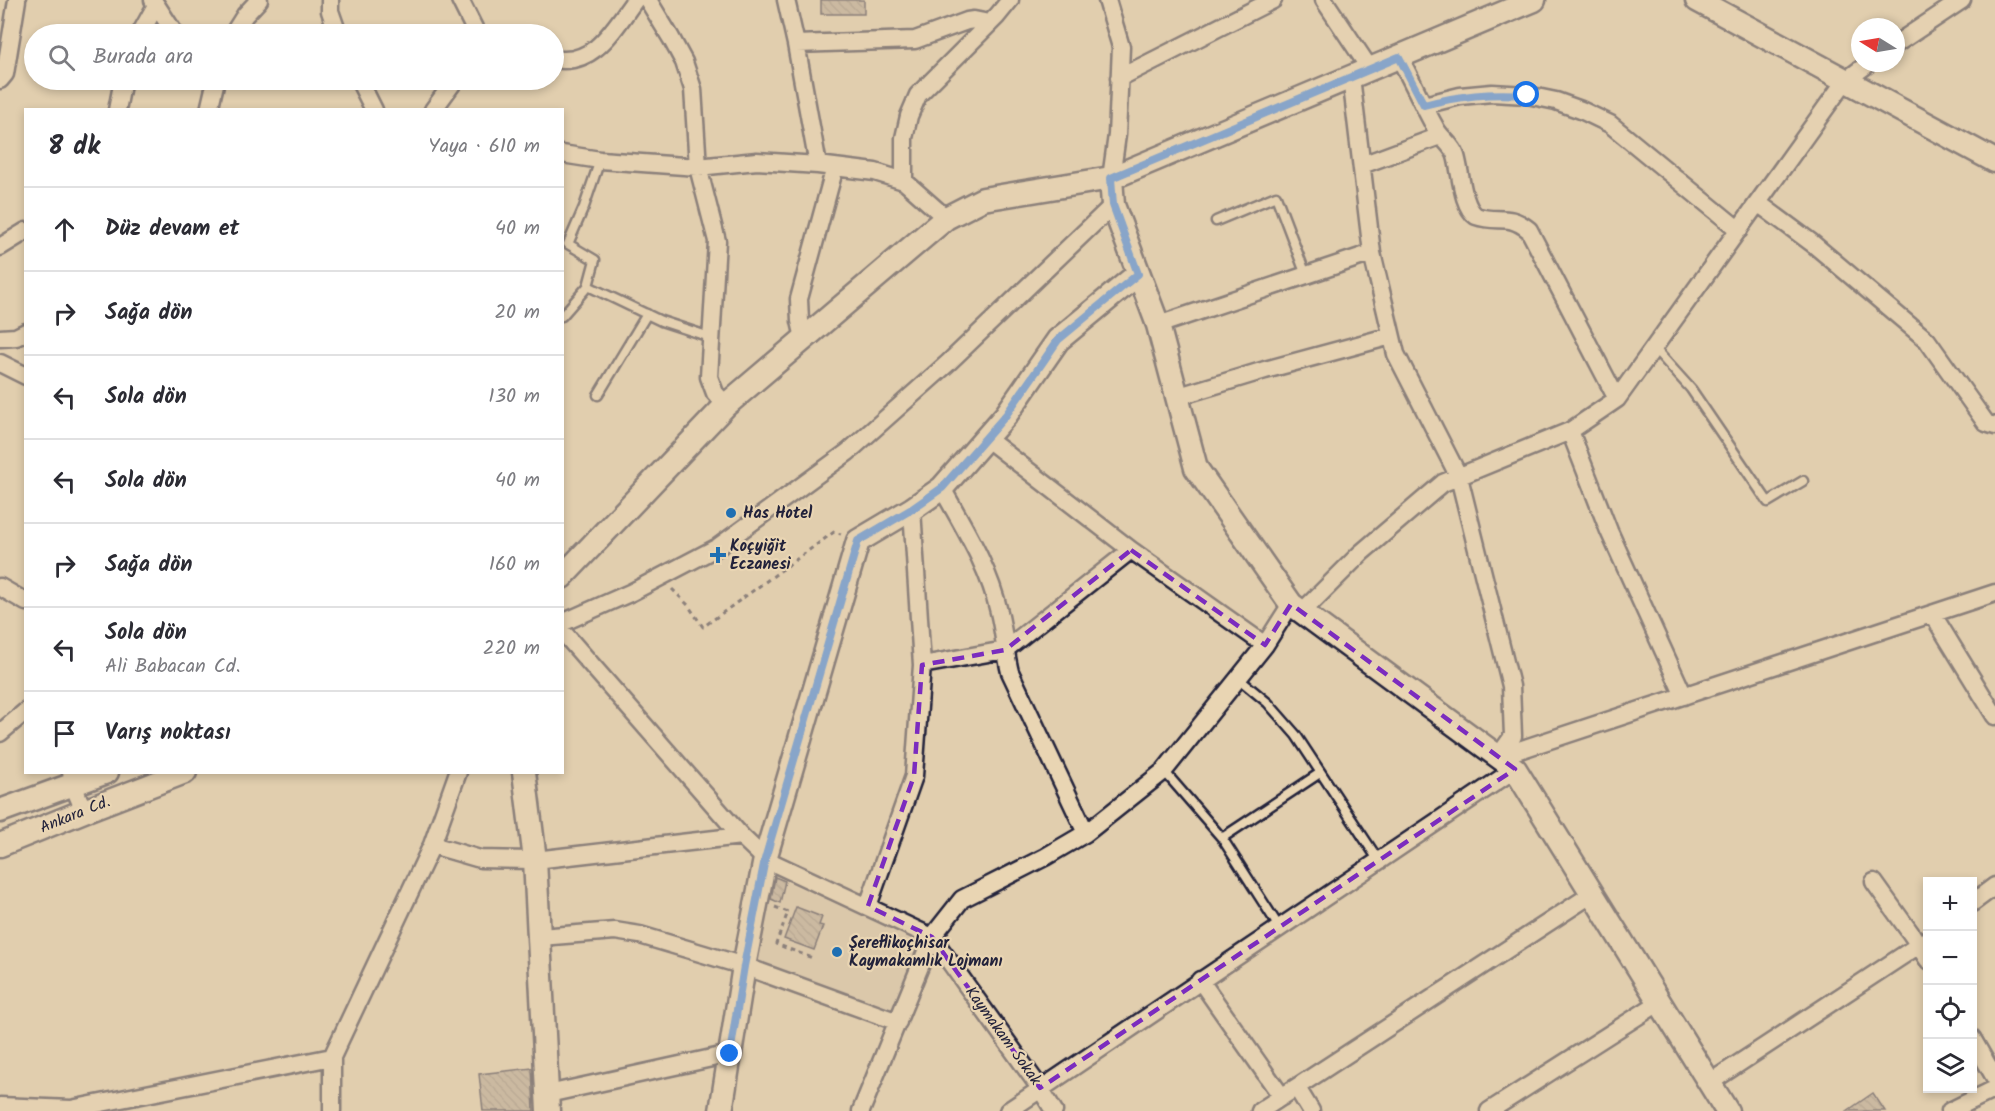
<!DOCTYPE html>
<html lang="tr">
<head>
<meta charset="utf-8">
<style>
  body { margin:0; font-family:Kalam,sans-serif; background:#f7f7f7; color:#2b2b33 }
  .controls { position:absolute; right:18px; bottom:18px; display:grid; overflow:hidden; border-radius:0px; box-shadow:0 3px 9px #0003 }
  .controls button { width:54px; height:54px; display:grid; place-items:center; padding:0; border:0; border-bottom:2px solid #e1e1e2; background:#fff; color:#2b2b33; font:30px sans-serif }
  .compass { position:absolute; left:1851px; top:18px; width:54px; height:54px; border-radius:50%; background:#fff; box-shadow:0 3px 9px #0003; rotate:281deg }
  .stop { position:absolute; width:18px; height:18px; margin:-14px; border:4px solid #1a73e8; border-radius:50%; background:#fff }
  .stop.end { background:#1a73e8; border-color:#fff; box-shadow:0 2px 6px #0008 }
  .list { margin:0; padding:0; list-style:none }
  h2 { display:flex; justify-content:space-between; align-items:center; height:78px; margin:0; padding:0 24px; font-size:26px }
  h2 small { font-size:20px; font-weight:400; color:#7c7c81 }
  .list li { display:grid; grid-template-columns:39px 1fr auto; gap:18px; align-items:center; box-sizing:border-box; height:84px; padding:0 24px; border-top:2px solid #e1e1e2 }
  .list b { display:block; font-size:22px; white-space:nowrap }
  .list p { margin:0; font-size:20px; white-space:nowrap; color:#7c7c81 }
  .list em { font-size:20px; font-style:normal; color:#7c7c81 }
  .icon { flex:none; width:33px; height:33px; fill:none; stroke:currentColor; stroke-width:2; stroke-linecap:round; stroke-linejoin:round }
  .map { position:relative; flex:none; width:1995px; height:1111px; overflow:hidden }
  .search { position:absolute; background:#fff; box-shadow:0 3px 9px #0003; left:24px; top:24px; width:540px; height:66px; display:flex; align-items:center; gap:15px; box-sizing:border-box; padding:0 21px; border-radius:33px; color:#7c7c81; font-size:22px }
  .panel { position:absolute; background:#fff; box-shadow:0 3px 9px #0003; left:24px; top:108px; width:540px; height:666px; border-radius:0px }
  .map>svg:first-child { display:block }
</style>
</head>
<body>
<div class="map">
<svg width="1995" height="1111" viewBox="0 0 1995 1111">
  <defs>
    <pattern id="building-back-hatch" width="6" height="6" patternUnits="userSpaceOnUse" patternTransform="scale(1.5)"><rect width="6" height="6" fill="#afa090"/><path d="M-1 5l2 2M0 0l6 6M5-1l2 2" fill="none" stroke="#8e8277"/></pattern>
  </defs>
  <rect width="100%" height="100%" fill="#e1ceae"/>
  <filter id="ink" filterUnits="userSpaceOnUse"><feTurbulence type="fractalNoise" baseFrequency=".0167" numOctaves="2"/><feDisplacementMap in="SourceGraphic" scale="12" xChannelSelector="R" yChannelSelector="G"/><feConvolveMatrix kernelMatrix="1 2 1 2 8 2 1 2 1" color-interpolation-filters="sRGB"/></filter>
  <g filter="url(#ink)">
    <!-- built -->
    <path fill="#d2c0a5" d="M771 875 922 943 894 1013 753 961Z"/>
    <!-- building -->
    <path fill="url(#building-back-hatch)" stroke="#22223b" stroke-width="1.5" d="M821 0H864V14H821Z
      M775 877 785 881 780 903 771 899Z
      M796 907 822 917 819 925 823 926 814 950 784 939Z
      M532 1068 534 1111H483L479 1074Z
      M1873 1093 1885 1111H1847Z"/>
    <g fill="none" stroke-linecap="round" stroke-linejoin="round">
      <!-- lane casing -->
      <g stroke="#22223b" stroke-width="13">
        <path id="lane" d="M600 160 584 207 568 244 595 260 588 286 661 321 710 337
          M1216 221 1276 196 1306 275
          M562 316 588 286
          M1654 348 1691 389 1768 502 1803 481
          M598 395 647 314
          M1239 679 1268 703 1296 735 1379 861
          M1164 771 1222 838 1279 927
          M1222 838 1320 773"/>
      </g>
      <!-- street casing -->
      <g stroke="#22223b" stroke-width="21">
        <path id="street" d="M153 0 175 34
          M330 0V11L338 34
          M460 0 477 34
          M648 0 671 38 684 62 693 89 698 167 717 241 709 377 715 393 726 405
          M786 0 796 44 818 165
          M1107 0 1121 47 1117 135 1111 178
          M1324 0 1370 69
          M140 34 155 7
          M233 34 245 15 259 0
          M796 44 915 40 967 21 974 20 989 23
          M1896 44 1962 0
          M1399 57C1412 80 1422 104 1435 127 1440 138 1452 144 1456 156 1461 173 1462 206 1476 216 1498 224 1507 212 1529 230L1617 399
          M554 59C594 67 614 28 635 0
          M1351 77 1372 253 1396 354 1459 477 1511 686 1513 736 1498 757
          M1119 78 1273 0
          M0 80 5 74 17 0
          M359 80 374 110
          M1424 105 1460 96 1492 93 1527 95 1556 101 1581 110 1610 124 1739 230
          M117 110 123 80
          M209 110 216 80
          M433 110 455 80
          M562 154 600 160 698 167 757 161 818 165 875 172 904 181 946 218
          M1362 165 1440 136
          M904 181V138L909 116 918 95 997 16 1010 0
          M1758 203 1812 243 1927 340 1986 423 1995 426
          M0 247 26 231
          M1158 325 1372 253
          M0 338 16 337 26 332
          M804 338 800 321 799 299 835 167
          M0 363 26 376
          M1176 397 1265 370 1391 336
          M1570 431 1609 531 1684 696
          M986 438 1131 550 1265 645
          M942 488C964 528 989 567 999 612 1004 632 1005 652 1010 672L1086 833
          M0 587 26 602
          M1302 612 1361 553 1443 483 1570 431 1617 399 1845 81 1869 63
          M1933 615 1995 716
          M562 623 632 592 718 547 848 452 948 363 1113 205
          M562 631 741 836
          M922 665 1005 650 1131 550
          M0 733 26 711
          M1498 757 1995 593
          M71 772 73 785 84 811
          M432 845 480 859 535 860 741 836 765 859 932 937 1040 1088 1054 1111
          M1874 882 1912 935 1928 960
          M1972 903 1995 886
          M868 906 914 776 922 665 912 509
          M540 937 615 931 640 935 744 966 898 1022
          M1200 980 1282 1097
          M1972 1038 1995 1078
          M1709 1083 1928 939
          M1297 1088 1311 1111
          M548 1094 730 1054
          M0 1106 71 1109 332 1057
          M332 1111V1057L432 845 458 772
          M861 1111 932 937 962 899 1045 857 1086 833 1164 771 1265 645 1291 604
          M1008 1111 1515 769
          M1260 1111 1592 894
          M1489 1111 1660 1002
          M1950 1111 1995 1089"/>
      </g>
      <!-- secondary casing -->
      <g stroke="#22223b" stroke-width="27">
        <path id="secondary" d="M1697 0 1995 161
          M1111 178 1113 205 1158 325 1196 468 1291 604 1515 769 1727 1111
          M562 577 726 405 946 218 983 199 1111 178 1534 0
          M524 772 535 860 548 1111
          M0 811 107 772
          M0 845 84 811 185 772
          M721 1111 744 966 765 859 858 541 912 509 942 488 1006 415 1058 340 1138 274"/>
      </g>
      <!-- path -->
      <path stroke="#22223b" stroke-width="3" stroke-dasharray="4.5 4.5" stroke-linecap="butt" d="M672 589 688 605 703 627 834 532 841 534
        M775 907 788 912 776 944 815 959"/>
      <!-- lane -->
      <use href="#lane" stroke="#e9d5b3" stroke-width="8"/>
      <!-- street -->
      <use href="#street" stroke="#e9d5b3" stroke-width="16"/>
      <!-- secondary -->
      <use href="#secondary" stroke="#e9d5b3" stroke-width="22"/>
    </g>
  </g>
  <g fill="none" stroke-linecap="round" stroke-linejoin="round" filter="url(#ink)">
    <!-- route -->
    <path stroke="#1a73e8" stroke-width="8" d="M730 1054 744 966 765 859 858 541 912 509 942 488 1006 415 1058 340 1138 274 1113 205 1111 178 1399 57 1424 105C1462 95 1488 93 1527 95"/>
  </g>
  <!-- marked area -->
  <path d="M0 0H1995V1111H0ZM1131 550 1265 645 1291 604 1515 769 1040 1088 932 937 868 906 914 776 922 665 1005 650Z" fill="#e1ceae" fill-opacity=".55" fill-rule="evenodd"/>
  <path fill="none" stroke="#7b2cbf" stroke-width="4.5" stroke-dasharray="12 8" stroke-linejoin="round" d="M1131 550 1265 645 1291 604 1515 769 1040 1088 932 937 868 906 914 776 922 665 1005 650Z"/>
  <!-- markers -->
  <g fill="#1f6fb2" stroke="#e9d5b3" stroke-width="2">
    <circle cx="731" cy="513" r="6"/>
    <path d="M715 546h6v6h6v6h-6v6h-6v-6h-6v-6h6z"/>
    <circle cx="837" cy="952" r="6"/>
  </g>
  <g text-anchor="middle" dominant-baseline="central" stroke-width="4.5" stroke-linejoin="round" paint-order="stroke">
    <!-- poi labels -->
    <g font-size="16" font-weight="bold" fill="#22223b" stroke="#e9d5b3" text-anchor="start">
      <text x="743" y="513">Has Hotel</text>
      <text x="730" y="546">Koçyiğit<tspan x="730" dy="18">Eczanesi</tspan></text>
      <text x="849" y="943">Şereflikoçhisar<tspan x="849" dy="18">Kaymakamlık Lojmanı</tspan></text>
    </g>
    <!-- street labels -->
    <g font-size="16" fill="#22223b" stroke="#e9d5b3">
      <text transform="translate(75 815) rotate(-22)">Ankara Cd.</text>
      <text transform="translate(1003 1036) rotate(54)">Kaymakam Sokak</text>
    </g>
  </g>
</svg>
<div class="controls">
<button>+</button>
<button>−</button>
<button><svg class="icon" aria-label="locate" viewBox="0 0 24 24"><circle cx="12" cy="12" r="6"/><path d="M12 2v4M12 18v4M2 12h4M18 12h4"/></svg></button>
<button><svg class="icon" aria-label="layers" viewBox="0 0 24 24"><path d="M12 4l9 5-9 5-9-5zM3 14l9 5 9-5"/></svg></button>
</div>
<svg class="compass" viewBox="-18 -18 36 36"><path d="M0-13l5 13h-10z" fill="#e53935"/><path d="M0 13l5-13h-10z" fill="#7c7c81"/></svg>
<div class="stop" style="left:1527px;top:95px"></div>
<div class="stop end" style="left:730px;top:1054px"></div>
<div class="search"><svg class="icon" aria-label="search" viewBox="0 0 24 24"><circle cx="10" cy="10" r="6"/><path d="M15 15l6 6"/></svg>Burada ara</div>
<section class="panel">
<h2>8 dk<small>Yaya · 610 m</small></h2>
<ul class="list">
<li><svg class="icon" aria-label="ahead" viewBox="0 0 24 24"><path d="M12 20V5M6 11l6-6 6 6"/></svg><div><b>Düz devam et</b></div><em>40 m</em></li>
<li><svg class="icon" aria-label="right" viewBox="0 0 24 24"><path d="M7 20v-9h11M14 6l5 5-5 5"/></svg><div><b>Sağa dön</b></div><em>20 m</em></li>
<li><svg class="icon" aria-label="left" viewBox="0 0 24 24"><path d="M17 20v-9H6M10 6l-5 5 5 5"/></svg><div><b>Sola dön</b></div><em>130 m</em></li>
<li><svg class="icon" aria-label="left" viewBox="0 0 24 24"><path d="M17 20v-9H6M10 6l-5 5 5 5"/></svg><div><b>Sola dön</b></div><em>40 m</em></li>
<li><svg class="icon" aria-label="right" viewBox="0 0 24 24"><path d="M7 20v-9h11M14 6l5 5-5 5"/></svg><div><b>Sağa dön</b></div><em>160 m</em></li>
<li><svg class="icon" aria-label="left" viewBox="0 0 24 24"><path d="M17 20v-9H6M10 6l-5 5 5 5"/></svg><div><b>Sola dön</b><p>Ali Babacan Cd.</p></div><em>220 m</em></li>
<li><svg class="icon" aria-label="arrive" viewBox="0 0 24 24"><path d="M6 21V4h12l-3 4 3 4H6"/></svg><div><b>Varış noktası</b></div></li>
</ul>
</section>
</div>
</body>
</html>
